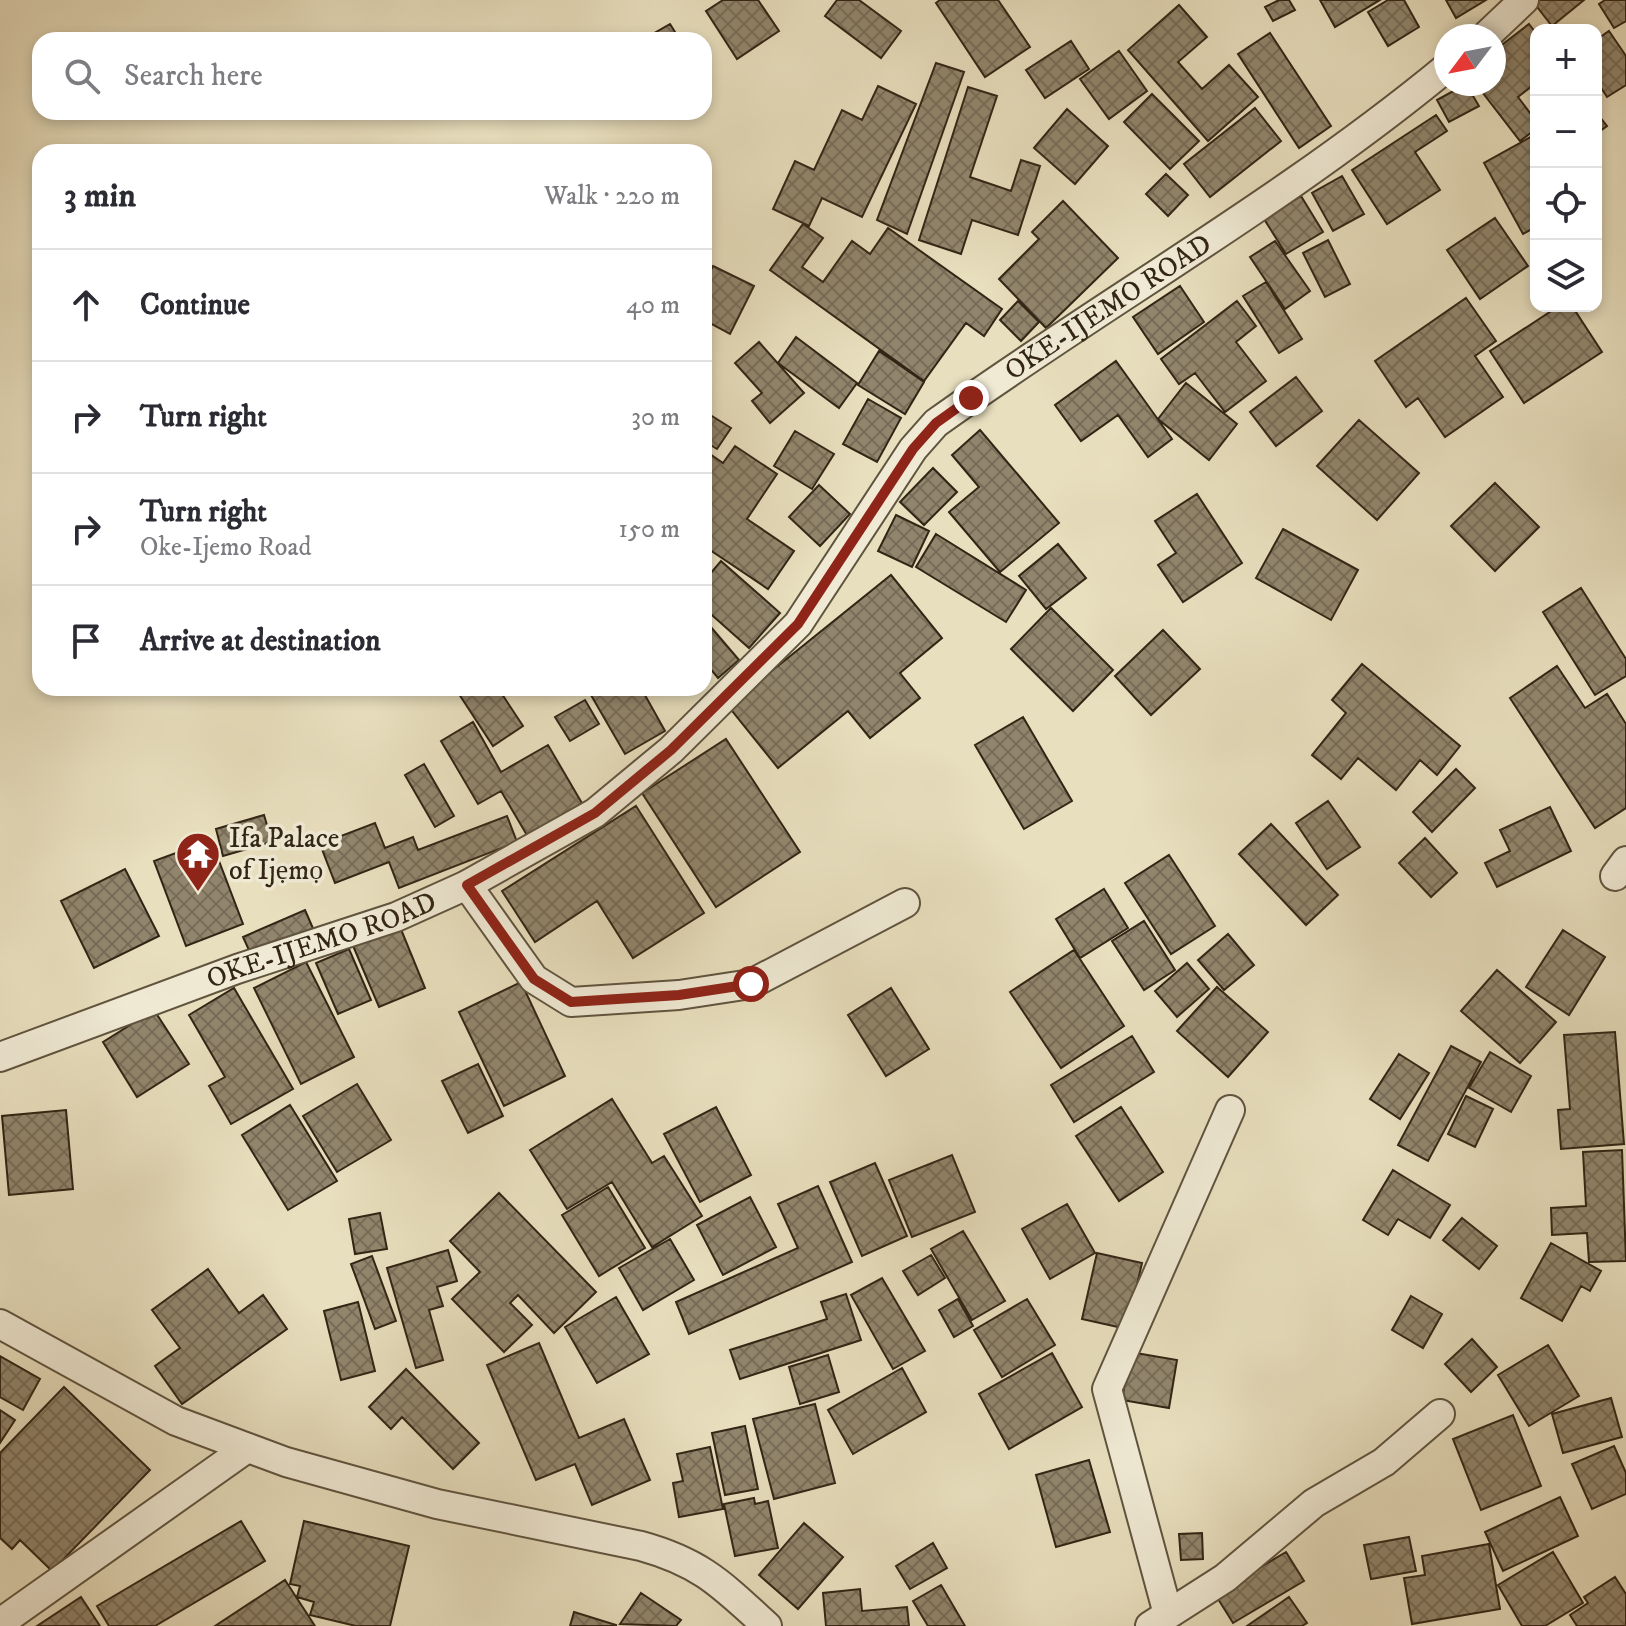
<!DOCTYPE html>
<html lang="en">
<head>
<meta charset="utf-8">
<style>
  body { margin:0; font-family:"IM FELL DW Pica",serif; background:#f2f2f3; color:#2b2b33 }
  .controls { position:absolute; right:24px; top:24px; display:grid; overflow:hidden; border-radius:16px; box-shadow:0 4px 12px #0003 }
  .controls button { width:72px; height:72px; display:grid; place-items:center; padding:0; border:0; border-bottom:2px solid #e1e1e2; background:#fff; color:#2b2b33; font:40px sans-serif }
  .compass { position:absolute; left:1434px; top:24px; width:72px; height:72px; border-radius:50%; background:#fff; box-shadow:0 4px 12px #0003; rotate:238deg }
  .stop { position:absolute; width:24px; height:24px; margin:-18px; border:6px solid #8f2418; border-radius:50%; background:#fff }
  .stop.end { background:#8f2418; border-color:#fff; box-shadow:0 2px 8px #0008 }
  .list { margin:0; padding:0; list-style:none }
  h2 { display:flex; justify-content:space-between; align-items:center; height:104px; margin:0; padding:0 32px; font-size:34px }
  h2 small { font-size:26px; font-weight:400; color:#7c7c81 }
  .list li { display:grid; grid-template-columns:52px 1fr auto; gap:24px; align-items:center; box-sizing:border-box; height:112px; padding:0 32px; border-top:2px solid #e1e1e2 }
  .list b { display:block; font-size:30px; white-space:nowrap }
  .list p { margin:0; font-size:26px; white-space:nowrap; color:#7c7c81 }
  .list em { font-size:26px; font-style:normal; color:#7c7c81 }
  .icon { flex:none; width:44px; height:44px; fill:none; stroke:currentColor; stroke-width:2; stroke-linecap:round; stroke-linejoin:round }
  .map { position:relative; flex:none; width:1626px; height:1626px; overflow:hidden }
  .search { position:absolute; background:#fff; box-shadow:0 4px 12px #0003; left:32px; top:32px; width:680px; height:88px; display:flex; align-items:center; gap:20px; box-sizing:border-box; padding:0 28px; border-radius:24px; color:#7c7c81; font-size:30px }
  .panel { position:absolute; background:#fff; box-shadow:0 4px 12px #0003; left:32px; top:144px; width:680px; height:552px; border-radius:24px }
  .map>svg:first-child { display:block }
</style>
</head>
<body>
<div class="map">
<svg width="1626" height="1626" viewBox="0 0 1626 1626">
  <defs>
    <pattern id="building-cross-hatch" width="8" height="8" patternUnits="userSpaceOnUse" patternTransform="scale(2)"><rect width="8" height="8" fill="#91866d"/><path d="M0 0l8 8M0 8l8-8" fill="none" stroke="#776d58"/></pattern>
  </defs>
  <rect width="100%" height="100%" fill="#e8dfbe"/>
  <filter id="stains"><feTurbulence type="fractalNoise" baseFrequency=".0025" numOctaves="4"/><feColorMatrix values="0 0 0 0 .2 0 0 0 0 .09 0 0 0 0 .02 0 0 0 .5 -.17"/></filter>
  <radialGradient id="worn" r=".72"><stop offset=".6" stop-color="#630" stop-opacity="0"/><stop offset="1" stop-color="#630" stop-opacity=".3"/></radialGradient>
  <!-- building -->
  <path fill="url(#building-cross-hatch)" stroke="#322515" stroke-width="2" d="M723 0H758L779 31 737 59 706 11Z
    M837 0H859L901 31 881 58 825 16Z
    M940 0H998L1030 47 985 77 936 3Z
    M1279 0H1289L1295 10 1273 21 1265 7Z
    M1320 0H1380L1335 27Z
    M1388 0H1404L1419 27 1388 46 1368 12Z
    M1446 0H1486L1456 18Z
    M1538 0H1584L1552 26 1534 3Z
    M1605 0H1626V21L1614 28 1599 4Z
    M1179 5 1207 37 1178 62 1202 89 1229 65 1258 97 1208 141 1128 50Z
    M670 24 680 40H653L651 35Z
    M1529 24 1536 33V83L1518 97 1536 121V129L1520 141 1476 84H1494V51Z
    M1609 31 1626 56V85L1607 97 1596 80V40Z
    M1270 33 1331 126 1299 148 1238 54Z
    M1071 41 1089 69 1045 98 1026 70Z
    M1119 51 1147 91 1109 119 1080 79Z
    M936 63 964 72 907 234 877 220Z
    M1466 84 1479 106 1449 122 1437 100Z
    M878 86 916 104 862 217 822 198 809 226 773 209 795 161 814 170 842 110 862 120Z
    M968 87 997 96 970 177 1011 191 1021 160 1040 166 1018 235 972 220 961 254 919 240Z
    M1152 94 1199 141 1170 169 1124 122Z
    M1255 108 1281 141 1210 197 1184 164Z
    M1067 109 1108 146 1075 184 1034 148Z
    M1596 112 1607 126 1596 134Z
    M1436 115 1447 131 1415 152 1440 190 1387 224 1352 170Z
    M1536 134V227L1523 234 1484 163Z
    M1166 174 1188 195 1168 216 1146 194Z
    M1342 176 1364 214 1333 231 1312 193Z
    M1301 196 1323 232 1286 254 1264 219Z
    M1063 201 1118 258 1046 328 999 279 1039 239 1032 232Z
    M1495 218 1528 266 1480 299 1447 250Z
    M803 224 823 238 802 267 823 282 852 241 870 254 888 228 1002 309 984 336 966 323 924 381 770 270Z
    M1328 240 1350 284 1325 297 1303 253Z
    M1275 241 1310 291 1285 309 1250 257Z
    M713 266 754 286 730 334 704 320V284Z
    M1266 282 1302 339 1279 353 1243 296Z
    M1180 286 1204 322 1158 354 1133 317Z
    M1466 298 1496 341 1475 356 1503 397 1445 437 1418 398 1406 407 1375 361Z
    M1018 301 1039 322 1021 341 1000 320Z
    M1237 301 1256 326 1236 342 1266 381 1225 412 1195 373 1179 384 1161 359Z
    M1559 306H1572L1602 352 1524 403 1490 351Z
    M796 337 857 383 839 408 778 363Z
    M759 342 804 393 770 423 752 401 762 393 735 363Z
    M879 351 924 382 905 414 858 385Z
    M1116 361 1172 439 1148 457 1118 415 1081 441 1055 405Z
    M1296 377 1322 411 1276 446 1250 412Z
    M1186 383 1237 424 1209 460 1158 419Z
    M868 399 901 418 877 462 843 444Z
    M704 411 731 428 717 449 704 441Z
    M1359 420 1419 473 1377 520 1317 466Z
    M980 430 1059 523 1000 572 949 512 979 487 952 455Z
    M795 431 834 454 812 489 774 466Z
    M735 446 777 474 747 519 794 551 768 589 704 546V450L723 463Z
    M933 468 957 492 924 525 900 502Z
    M1495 483 1539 527 1495 571 1451 526Z
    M819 485 850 514 820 546 789 517Z
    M1197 494 1242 563 1183 602 1158 565 1176 553 1155 521Z
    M896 515 929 531 912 567 878 551Z
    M1283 529 1358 570 1331 620 1256 578Z
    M936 534 1026 590 1006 622 916 567Z
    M1058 544 1086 578 1046 609 1019 576Z
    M721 561 780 613 749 648 704 608V581Z
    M891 575 942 638 900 673 920 698 870 738 848 711 778 768 728 706Z
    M1581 588 1626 659V676L1595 695 1543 612Z
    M1051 608 1113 670 1073 711 1011 649Z
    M704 619 739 660 718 678 704 661Z
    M1163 630 1200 669 1151 715 1115 676Z
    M1362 664 1460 746 1437 775 1420 760 1396 790 1358 758 1341 779 1312 755 1346 713 1332 700Z
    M1557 666 1585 708 1607 694 1626 724V808L1595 828 1510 698Z
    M455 688H498L523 726 493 746Z
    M603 688H641L665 731 625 754 591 695Z
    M585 700 599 724 570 741 555 717Z
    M1023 717 1072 801 1024 829 975 745Z
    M473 722 501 772 548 745 583 805 528 837 501 791 478 804 441 741Z
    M726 739 800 852 716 907 642 793Z
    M424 764 454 816 435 827 405 775Z
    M1456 769 1475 788 1432 832 1413 812Z
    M1328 801 1360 847 1327 869 1296 823Z
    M636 806 704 913 633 958 597 901 535 942 502 891Z
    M1550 807 1571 851 1497 887 1485 863 1510 851 1500 830Z
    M264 815 272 842 223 856 216 829Z
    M507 816 517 842 399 888 389 862 335 883 320 844 375 823 385 848 413 837 418 850Z
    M1271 824 1338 895 1306 925 1239 854Z
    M1425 838 1457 873 1431 897 1399 863Z
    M211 840 243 924 186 946 154 861Z
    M1169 855 1215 926 1171 954 1125 883Z
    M125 869 159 936 94 968 61 901Z
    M1104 889 1128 928 1080 958 1056 919Z
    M305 910 315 933 253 959 243 937Z
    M1144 921 1175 970 1144 990 1112 941Z
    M398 922 425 988 379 1007 351 941Z
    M1563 930 1605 957 1569 1015 1526 987Z
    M1228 934 1254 965 1224 990 1198 960Z
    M349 949 371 1000 338 1014 316 963Z
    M1074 950 1124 1026 1061 1068 1010 992Z
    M306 962 354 1057 301 1084 254 988Z
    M1187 963 1209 989 1177 1017 1155 991Z
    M1497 970 1556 1022 1520 1063 1461 1011Z
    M521 982 565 1076 504 1106 459 1012Z
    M1217 987 1268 1032 1228 1077 1177 1031Z
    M234 988 293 1089 231 1124 209 1086 225 1077 189 1015Z
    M891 988 929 1049 886 1076 848 1015Z
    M154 1010 189 1064 137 1097 103 1042Z
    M1615 1032 1624 1144 1561 1149 1558 1110 1570 1109 1564 1035Z
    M1132 1036 1154 1072 1074 1122 1051 1085Z
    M1451 1046 1481 1062 1428 1161 1398 1145Z
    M1490 1052 1531 1076 1511 1112 1469 1088Z
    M1399 1054 1429 1073 1400 1119 1370 1099Z
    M478 1064 503 1116 468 1133 442 1081Z
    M357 1084 391 1140 337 1172 303 1116Z
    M1466 1096 1493 1109 1475 1147 1448 1134Z
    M612 1099 652 1163 664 1156 702 1216 652 1247 612 1182 567 1209 530 1150Z
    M290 1105 337 1181 288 1210 242 1135Z
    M716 1107 751 1175 700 1202 664 1134Z
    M1121 1107 1163 1172 1119 1201 1076 1136Z
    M66 1110 73 1189 9 1195 2 1116Z
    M1622 1150 1626 1261 1589 1262 1587 1233 1552 1235 1551 1208 1586 1206 1583 1152Z
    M952 1155 975 1212 912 1237 889 1180Z
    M875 1163 907 1236 862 1256 830 1182Z
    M1393 1170 1450 1205 1430 1238 1398 1219 1388 1235 1363 1220Z
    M818 1186 852 1262 689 1334 676 1302 798 1248 778 1204Z
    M608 1187 645 1248 599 1276 562 1215Z
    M499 1193 596 1292 554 1333 518 1295 510 1303 532 1325 504 1352 452 1299 480 1272 450 1241Z
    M750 1197 776 1247 723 1275 697 1225Z
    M1067 1204 1095 1253 1050 1279 1022 1229Z
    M380 1213 387 1249 355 1254 349 1219Z
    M1462 1218 1497 1246 1479 1269 1443 1240Z
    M963 1231 1005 1301 972 1320 931 1249Z
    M670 1239 694 1280 643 1310 619 1268Z
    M1551 1243 1601 1271 1590 1291 1581 1286 1562 1321 1521 1298Z
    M448 1250 457 1281 437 1287 443 1306 429 1310 443 1360 416 1368 387 1268Z
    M1097 1253 1142 1263 1127 1329 1082 1319Z
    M931 1255 945 1278 918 1295 903 1271Z
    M372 1256 396 1321 375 1329 351 1264Z
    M208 1269 239 1313 263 1295 287 1329 182 1404 155 1366 180 1348 152 1310Z
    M882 1278 925 1351 893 1369 851 1295Z
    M846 1294 861 1340 740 1379 730 1350 827 1319 821 1302Z
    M1411 1296 1442 1314 1423 1348 1392 1330Z
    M616 1297 649 1354 597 1383 565 1327Z
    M958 1299 973 1326 954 1337 939 1310Z
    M1027 1299 1055 1345 1002 1377 974 1330Z
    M358 1302 375 1371 341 1380 324 1311Z
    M1472 1339 1497 1367 1471 1392 1445 1364Z
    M539 1343 579 1438 624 1419 650 1480 592 1505 575 1464 536 1480 487 1365Z
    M1548 1345 1579 1396 1529 1426 1498 1375Z
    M1130 1352 1177 1360 1169 1408 1122 1400Z
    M1052 1353 1082 1407 1009 1449 979 1394Z
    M828 1355 839 1392 800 1404 789 1367Z
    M0 1356 40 1379 23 1410 0 1397Z
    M902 1368 926 1412 853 1454 828 1410Z
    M406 1369 479 1443 453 1469 402 1417 391 1429 369 1407Z
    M64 1387 150 1470 52 1571 20 1540 12 1549 0 1538V1453Z
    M1611 1398 1622 1437 1563 1453 1552 1414Z
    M815 1404 835 1483 774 1499 753 1419Z
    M0 1410 15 1420 0 1443Z
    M1513 1415 1541 1486 1481 1510 1453 1439Z
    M745 1426 758 1489 725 1495 712 1433Z
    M1614 1446 1626 1473V1494L1592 1509 1572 1464Z
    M710 1447 723 1509 679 1517 673 1483 683 1481 677 1454Z
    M1089 1460 1110 1532 1056 1547 1036 1475Z
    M1560 1497 1578 1536 1503 1571 1485 1532Z
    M754 1498 755 1504 768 1501 778 1548 735 1556 724 1504Z
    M241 1521 265 1561 155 1626H109L97 1606Z
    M304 1521 409 1546 390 1626H356L310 1615 314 1602 297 1597 300 1586 290 1584Z
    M804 1523 843 1557 798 1609 759 1575Z
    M1202 1533 1203 1559 1181 1560 1179 1534Z
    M1409 1537 1416 1571 1371 1579 1364 1545Z
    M933 1543 947 1568 910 1589 896 1566Z
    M1489 1544 1500 1609 1412 1624 1404 1578 1425 1575 1422 1556Z
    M1286 1552 1304 1581 1233 1623 1215 1594Z
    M1553 1552 1583 1603 1545 1626H1522L1498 1585Z
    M1615 1577 1626 1594V1626H1577L1570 1615 1588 1603 1584 1597Z
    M285 1580 315 1626H215Z
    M941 1585 965 1626H928L913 1601Z
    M860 1589 862 1611 907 1607 909 1626H826L823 1593Z
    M641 1593 681 1620 676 1626 620 1624Z
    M81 1597 100 1626H37Z
    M1289 1597 1307 1623 1302 1626H1247Z
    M574 1612 616 1625V1626H570Z"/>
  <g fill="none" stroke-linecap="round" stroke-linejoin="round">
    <!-- minor casing -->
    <g stroke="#60543f" stroke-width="32">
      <g id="minor">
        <path d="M1486 36 1524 0"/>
        <path d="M1615 876 1626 861"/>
        <path d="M467 885 534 979 571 1002 679 995 751 984 905 903"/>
        <path id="s1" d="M0 1057 237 969 396 917 467 885 595 813 671 750 798 624 913 449 936 423C1105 302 1286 200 1446 68"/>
        <path d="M0 1324 176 1421 286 1462 437 1504 641 1546C702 1563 722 1585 767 1626"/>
        <path d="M1168 1614 1107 1389 1230 1110"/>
        <path d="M0 1623 247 1448"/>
        <path d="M1150 1626 1225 1578 1314 1503 1384 1462 1440 1414"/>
      </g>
    </g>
    <!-- minor -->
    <use href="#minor" stroke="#f0ead5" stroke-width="28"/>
  </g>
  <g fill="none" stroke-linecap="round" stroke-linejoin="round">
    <!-- route -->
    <path stroke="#8f2418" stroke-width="10" d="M751 984 679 995 571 1002 534 979 467 885 595 813 671 750 798 624 913 449 936 423 971 398"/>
  </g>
  <!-- icons -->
  <defs>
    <g id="temple-pin" transform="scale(2.3)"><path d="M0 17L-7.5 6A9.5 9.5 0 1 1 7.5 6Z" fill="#8f2418" stroke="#f0ead5"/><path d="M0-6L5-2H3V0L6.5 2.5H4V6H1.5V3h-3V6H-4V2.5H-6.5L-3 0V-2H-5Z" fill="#fff"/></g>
  </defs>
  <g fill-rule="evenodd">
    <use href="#temple-pin" x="198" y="854"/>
  </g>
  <g text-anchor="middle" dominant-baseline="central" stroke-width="7" stroke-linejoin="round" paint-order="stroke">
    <!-- street labels -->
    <g font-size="28" fill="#322515" stroke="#f0ead5">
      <text stroke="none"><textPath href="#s1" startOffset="1374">OKE-IJEMO ROAD</textPath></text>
      <text stroke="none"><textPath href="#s1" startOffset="342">OKE-IJEMO ROAD</textPath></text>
    </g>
    <!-- poi labels -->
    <g font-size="28" fill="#322515" stroke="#f0ead5" text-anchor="start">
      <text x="229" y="838">Ifa Palace<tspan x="229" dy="32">of Ijẹmọ</tspan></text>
    </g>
  </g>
  <rect width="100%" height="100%" filter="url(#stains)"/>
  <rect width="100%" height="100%" fill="url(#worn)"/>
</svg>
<div class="controls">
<button>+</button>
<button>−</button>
<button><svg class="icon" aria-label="locate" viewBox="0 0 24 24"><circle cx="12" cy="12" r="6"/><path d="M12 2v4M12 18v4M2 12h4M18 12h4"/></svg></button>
<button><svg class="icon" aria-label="layers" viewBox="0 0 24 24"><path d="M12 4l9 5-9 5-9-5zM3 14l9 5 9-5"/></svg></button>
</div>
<svg class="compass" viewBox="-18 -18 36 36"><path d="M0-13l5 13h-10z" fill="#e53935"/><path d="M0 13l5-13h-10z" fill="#7c7c81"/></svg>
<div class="stop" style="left:751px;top:984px"></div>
<div class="stop end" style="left:971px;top:398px"></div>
<div class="search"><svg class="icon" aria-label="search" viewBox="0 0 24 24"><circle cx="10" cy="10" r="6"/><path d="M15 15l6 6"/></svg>Search here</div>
<section class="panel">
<h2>3 min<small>Walk · 220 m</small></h2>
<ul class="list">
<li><svg class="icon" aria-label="ahead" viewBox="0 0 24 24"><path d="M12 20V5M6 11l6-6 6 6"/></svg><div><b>Continue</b></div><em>40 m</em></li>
<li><svg class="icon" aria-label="right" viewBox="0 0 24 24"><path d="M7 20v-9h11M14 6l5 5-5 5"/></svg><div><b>Turn right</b></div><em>30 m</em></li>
<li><svg class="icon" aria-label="right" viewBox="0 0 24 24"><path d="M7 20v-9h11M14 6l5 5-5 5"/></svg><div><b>Turn right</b><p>Oke-Ijemo Road</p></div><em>150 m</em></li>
<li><svg class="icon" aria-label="arrive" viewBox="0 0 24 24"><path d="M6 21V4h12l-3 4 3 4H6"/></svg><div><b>Arrive at destination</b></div></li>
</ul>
</section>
</div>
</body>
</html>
